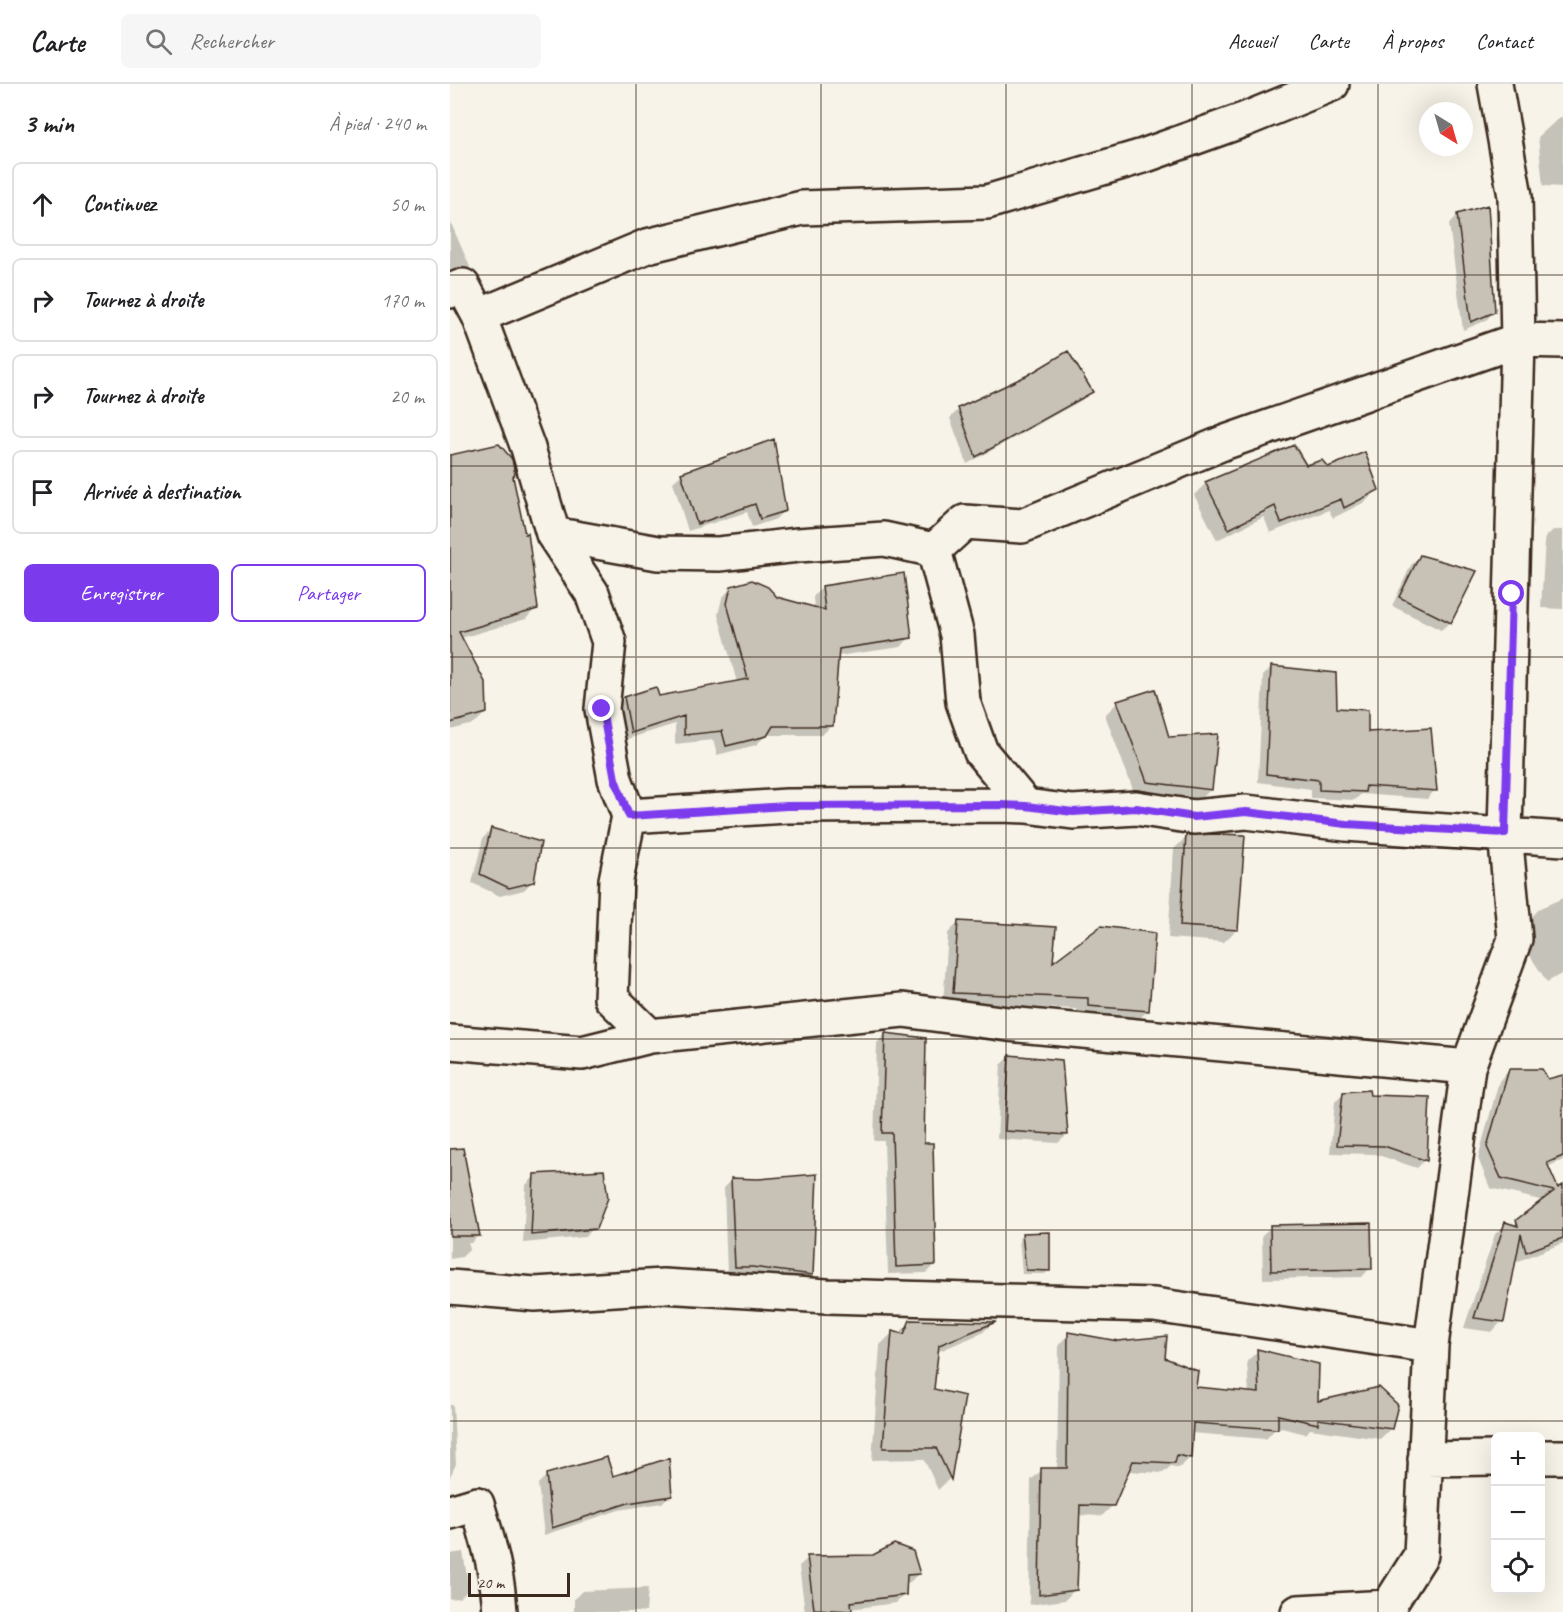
<!DOCTYPE html>
<html lang="fr">
<head>
<meta charset="utf-8">
<style>
  body { margin:0; font-family:Caveat,sans-serif; background:#f6f6f6; color:#202124 }
  .controls { position:absolute; right:18px; bottom:18px; display:grid; overflow:hidden; border-radius:9px; box-shadow:0 6px 24px #0002 }
  .controls button { width:54px; height:54px; display:grid; place-items:center; padding:0; border:0; border-bottom:2px solid #e0e0e0; background:#fff; color:#202124; font:30px sans-serif }
  .compass { position:absolute; left:969px; top:18px; width:54px; height:54px; border-radius:50%; background:#fff; box-shadow:0 6px 24px #0002; rotate:143deg }
  .scale { position:absolute; left:18px; bottom:15px; width:102px; box-sizing:border-box; padding-left:6px; border:3px solid #3b2a1e; border-top:0; font-size:16px; line-height:21px; white-space:nowrap; color:#3b2a1e; -webkit-text-stroke:4px #f7f3e8; paint-order:stroke }
  .stop { position:absolute; width:18px; height:18px; margin:-14px; border:4px solid #7c3aed; border-radius:50%; background:#fff }
  .stop.end { background:#7c3aed; border-color:#fff; box-shadow:0 2px 6px #0008 }
  .list { margin:0; padding:0; list-style:none }
  h2 { display:flex; justify-content:space-between; align-items:center; height:78px; margin:0; padding:0 24px; font-size:26px }
  h2 small { font-size:20px; font-weight:400; color:#757577 }
  .list li { display:grid; grid-template-columns:39px 1fr auto; gap:18px; align-items:center; box-sizing:border-box; height:84px; margin:0 12px 12px; padding:0 12px; border:2px solid #e0e0e0; border-radius:9px }
  .list b { display:block; font-size:22px; white-space:nowrap }
  .list em { font-size:20px; font-style:normal; color:#757577 }
  .actions { display:flex; gap:12px; padding:18px 24px }
  .actions a { flex:1; padding:14px 0; border:2px solid #7c3aed; border-radius:9px; text-align:center; font-size:21px; color:#7c3aed }
  .actions .main { background:#7c3aed; color:#fff }
  .icon { flex:none; width:33px; height:33px; fill:none; stroke:currentColor; stroke-width:2; stroke-linecap:round; stroke-linejoin:round }
  .map { position:relative; flex:none; width:1113px; height:1528px; overflow:hidden }
  header { display:flex; align-items:center; gap:36px; box-sizing:border-box; height:84px; padding:0 30px; background:#fff; border-bottom:2px solid #e0e0e0 }
  header strong { font-size:28px }
  nav { display:flex; gap:33px; margin-inline-start:auto; font-size:21px }
  .search { width:420px; height:54px; background:#f6f6f6; display:flex; align-items:center; gap:15px; box-sizing:border-box; padding:0 21px; border-radius:9px; color:#757577; font-size:22px }
  main { display:flex }
  aside { flex:1; background:#fff }
  .map>svg:first-child { display:block }
</style>
</head>
<body>
<header>
<strong>Carte</strong>
<div class="search"><svg class="icon" aria-label="search" viewBox="0 0 24 24"><circle cx="10" cy="10" r="6"/><path d="M15 15l6 6"/></svg>Rechercher</div>
<nav><a>Accueil</a><a>Carte</a><a>À propos</a><a>Contact</a></nav>
</header>
<main>
<aside>
<h2>3 min<small>À pied · 240 m</small></h2>
<ul class="list">
<li><svg class="icon" aria-label="ahead" viewBox="0 0 24 24"><path d="M12 20V5M6 11l6-6 6 6"/></svg><div><b>Continuez</b></div><em>50 m</em></li>
<li><svg class="icon" aria-label="right" viewBox="0 0 24 24"><path d="M7 20v-9h11M14 6l5 5-5 5"/></svg><div><b>Tournez à droite</b></div><em>170 m</em></li>
<li><svg class="icon" aria-label="right" viewBox="0 0 24 24"><path d="M7 20v-9h11M14 6l5 5-5 5"/></svg><div><b>Tournez à droite</b></div><em>20 m</em></li>
<li><svg class="icon" aria-label="arrive" viewBox="0 0 24 24"><path d="M6 21V4h12l-3 4 3 4H6"/></svg><div><b>Arrivée à destination</b></div></li>
</ul>
<div class="actions"><a class="main">Enregistrer</a><a>Partager</a></div>
</aside>
<div class="map">
<svg width="1113" height="1528" viewBox="0 0 1113 1528">
  <rect width="100%" height="100%" fill="#f7f3e8"/>
  <filter id="ink" filterUnits="userSpaceOnUse"><feTurbulence type="fractalNoise" baseFrequency=".0167" numOctaves="2"/><feDisplacementMap in="SourceGraphic" scale="12" xChannelSelector="R" yChannelSelector="G"/><feConvolveMatrix kernelMatrix="1 2 1 2 8 2 1 2 1" color-interpolation-filters="sRGB"/></filter>
  <g filter="url(#ink)">
    <!-- shadow -->
    <path fill="#0003" d="M1110 33 1113 34V103L1093 102 1088 53Z
      M1007 132 1044 228 1035 237 1013 246 999 140Z
      M0 137 20 183 4 200H0Z
      M641 307 632 316 517 380 500 334 509 325Z
      M844 363 855 383 877 385 927 406 915 418 883 434 879 426 820 449 814 433 767 456 744 411 755 400Z
      M0 373 61 393 86 524 76 535 11 554 35 629 24 640 0 646Z
      M232 390 334 426 326 435 302 443 297 428 238 447 223 398Z
      M1103 446H1113V525L1091 524 1095 454Z
      M970 473 1000 538 991 546 942 522 961 481Z
      M372 503 460 553 451 563 387 572 382 641 372 651H316L306 661 267 671 263 656 225 660V640L171 657 165 624 175 614H207L287 598 268 531 272 514 281 504 364 525 363 513Z
      M822 583 885 625 985 706 977 715 911 710 905 716 861 714V705L808 698 813 592Z
      M668 618 718 654 761 705 748 718 685 711 655 631Z
      M41 746 82 798 74 806 50 812 22 799 33 754Z
      M737 752 787 845 774 858 718 854 724 765Z
      M1113 814V889L1097 898 1077 867V838L1090 824Z
      M509 838 601 881 697 927 686 938 627 933V925L493 920 498 849Z
      M435 950 485 1180 476 1189 438 1190 434 1057H424L427 959Z
      M560 973 617 1051 608 1059 547 1055 551 981Z
      M1059 986 1097 997 1113 992V1076L1097 1083 1113 1123V1159L1066 1178 1065 1174 1052 1237 1042 1248 1014 1244 1045 1150 1056 1140 1062 1142 1094 1117 1040 1104 1028 1074 1049 997Z
      M893 1009 919 1013 975 1076 967 1084 925 1070 880 1069 885 1018Z
      M85 1092 144 1144 135 1153 73 1159 76 1101Z
      M282 1096 362 1190 353 1198 277 1191 274 1104Z
      M0 1116 29 1151 21 1159H18L20 1165 12 1173 0 1175Z
      M821 1143 920 1184 912 1193 813 1195 812 1151Z
      M573 1150 599 1186 595 1190H572L569 1154Z
      M461 1238 543 1239 532 1249 487 1268 482 1306 514 1313 499 1395 488 1406 474 1375 422 1376 430 1261 442 1249 448 1250Z
      M619 1250 713 1275 745 1304 799 1310 797 1277 808 1267 867 1319 941 1344 930 1355 860 1345 856 1350 827 1343 816 1355 741 1349 740 1374 729 1384 721 1382 713 1389 677 1387 663 1421 652 1432 628 1431 625 1505 615 1516 579 1521 581 1396 592 1386 607 1385 609 1260Z
      M0 1321H3L6 1380 0 1393Z
      M96 1392 162 1394 220 1411 212 1419 169 1426 94 1451 88 1400Z
      M13 1468 19 1505 10 1514 0 1515V1470Z
      M423 1473 468 1490 460 1498 455 1499V1510L446 1519 400 1525 399 1528H355L349 1482 358 1474Z
      M198 1504 196 1528H124V1515L132 1507Z"/>
    <!-- building -->
    <path fill="#c8c1b6" stroke="#3b2a1e" stroke-width="1.5" d="M1038 121 1045 228 1021 238 1007 130Z
      M618 267 643 308 526 373 508 324 578 291Z
      M324 355 336 427 310 435 305 420 247 440 231 389Z
      M49 360 62 375 65 390 63 393 75 450 78 449 88 525 9 548 36 600 37 629 0 639V371Z
      M844 361 856 381 872 376 878 383 915 368 929 406 894 424 891 415 831 439 825 422 779 445 755 398Z
      M970 471 1027 487 1001 539 949 513Z
      M454 489 462 554 389 565 383 642H323L317 652 276 662 272 647 234 651V632L181 649 174 613 206 603 209 612 298 595 277 520 281 502 302 496 318 503 327 513 375 526 372 502Z
      M821 582 886 589 887 624 918 626V648L981 644 987 707 916 702 915 708 869 706V696L816 690Z
      M705 605 719 653 768 650 762 706 697 698 667 617Z
      M41 744 91 758 84 798 59 804 30 790Z
      M767 750 795 751 788 846 730 842 736 751Z
      M508 837 606 843 603 878 651 842 705 849 699 927 638 922V914L503 909Z
      M435 949 476 954 474 1059H483L486 1181 446 1183 442 1049H432Z
      M559 971 612 976 618 1051 555 1047Z
      M1059 985H1092L1098 995 1113 991V1072L1097 1079 1108 1104 1113 1101V1154L1076 1168 1071 1150 1054 1238 1024 1234 1055 1138 1068 1142 1066 1136 1104 1107 1051 1094 1037 1063Z
      M919 1006 920 1011 980 1013 977 1077 934 1062 887 1061 893 1008Z
      M13 1064 30 1152H0V1065Z
      M154 1086 158 1114 146 1145 81 1151 84 1090Z
      M367 1090 363 1191 302 1183H285L281 1094 308 1095Z
      M921 1139 922 1185 821 1187 820 1141Z
      M600 1148V1187L576 1186 572 1149Z
      M460 1236 546 1238 489 1261 484 1305 515 1312 501 1396 486 1364H433L442 1247 454 1250Z
      M618 1248 668 1257 717 1252 715 1274 748 1287 746 1303 809 1309 807 1265 869 1280 868 1317 929 1303 948 1321 942 1345 868 1335V1340L828 1331V1345L743 1339 741 1374 727 1371 725 1379 683 1377 664 1422 630 1421 627 1506 589 1511 591 1384H617Z
      M157 1373 163 1392 219 1374 222 1412 178 1419 102 1444 96 1390Z
      M444 1460 463 1467 470 1490 457 1491 456 1511 401 1518 402 1527 364 1525 357 1472 423 1471Z"/>
    <g fill="none" stroke-linecap="round" stroke-linejoin="round">
      <!-- street casing -->
      <g stroke="#3b2a1e" stroke-width="38">
        <path id="street" d="M0 207 13 202 29 232 78 364 103 450 142 509 159 558 152 625 165 695 179 732 166 796 161 914 200 952
          M29 232 197 162 352 124 537 118 693 72 796 35 882 0
          M103 450 208 469 269 470 348 461 434 455 484 466
          M484 466 515 438 572 442 773 359 1068 256 1113 257
          M484 466 507 551 513 618 531 668 576 722
          M179 732 337 722 551 721 576 722 623 728 686 724 744 733 796 728 896 740 1113 755
          M0 958 132 969 200 952 453 926 558 940 1018 983
          M0 1203 85 1210 213 1202 377 1212 704 1221 981 1262
          M1090 1373H1113
          M975 1375 1046 1374
          M0 1428 27 1420C38 1456 48 1491 50 1528
          M848 1528 938 1523
          M939 1528 938 1523 971 1471 981 1262 1018 983 1065 855 1055 749 1068 256 1065 112 1045 0"/>
      </g>
      <!-- street -->
      <use href="#street" stroke="#f7f3e8" stroke-width="33"/>
    </g>
  </g>
  <g fill="none" stroke-linecap="round" stroke-linejoin="round" filter="url(#ink)">
    <!-- route -->
    <path stroke="#7c3aed" stroke-width="8" d="M152 625 165 695 179 732 337 722 551 721 576 722 623 728 686 724 744 733 796 728 896 740 1055 749 1062 510"/>
  </g>
  <!-- grid -->
  <path fill="none" stroke="#3b2a1e" stroke-width="1.5" stroke-opacity="0.55" d="M186 0V1528M371 0V1528M556 0V1528M742 0V1528M928 0V1528M0 191H1113M0 382H1113M0 573H1113M0 764H1113M0 955H1113M0 1146H1113M0 1337H1113"/>
</svg>
<div class="controls">
<button>+</button>
<button>−</button>
<button><svg class="icon" aria-label="locate" viewBox="0 0 24 24"><circle cx="12" cy="12" r="6"/><path d="M12 2v4M12 18v4M2 12h4M18 12h4"/></svg></button>
</div>
<svg class="compass" viewBox="-18 -18 36 36"><path d="M0-13l5 13h-10z" fill="#e53935"/><path d="M0 13l5-13h-10z" fill="#757577"/></svg>
<div class="scale">20 m</div>
<div class="stop" style="left:1062px;top:510px"></div>
<div class="stop end" style="left:152px;top:625px"></div>
</div>
</main>
</body>
</html>
